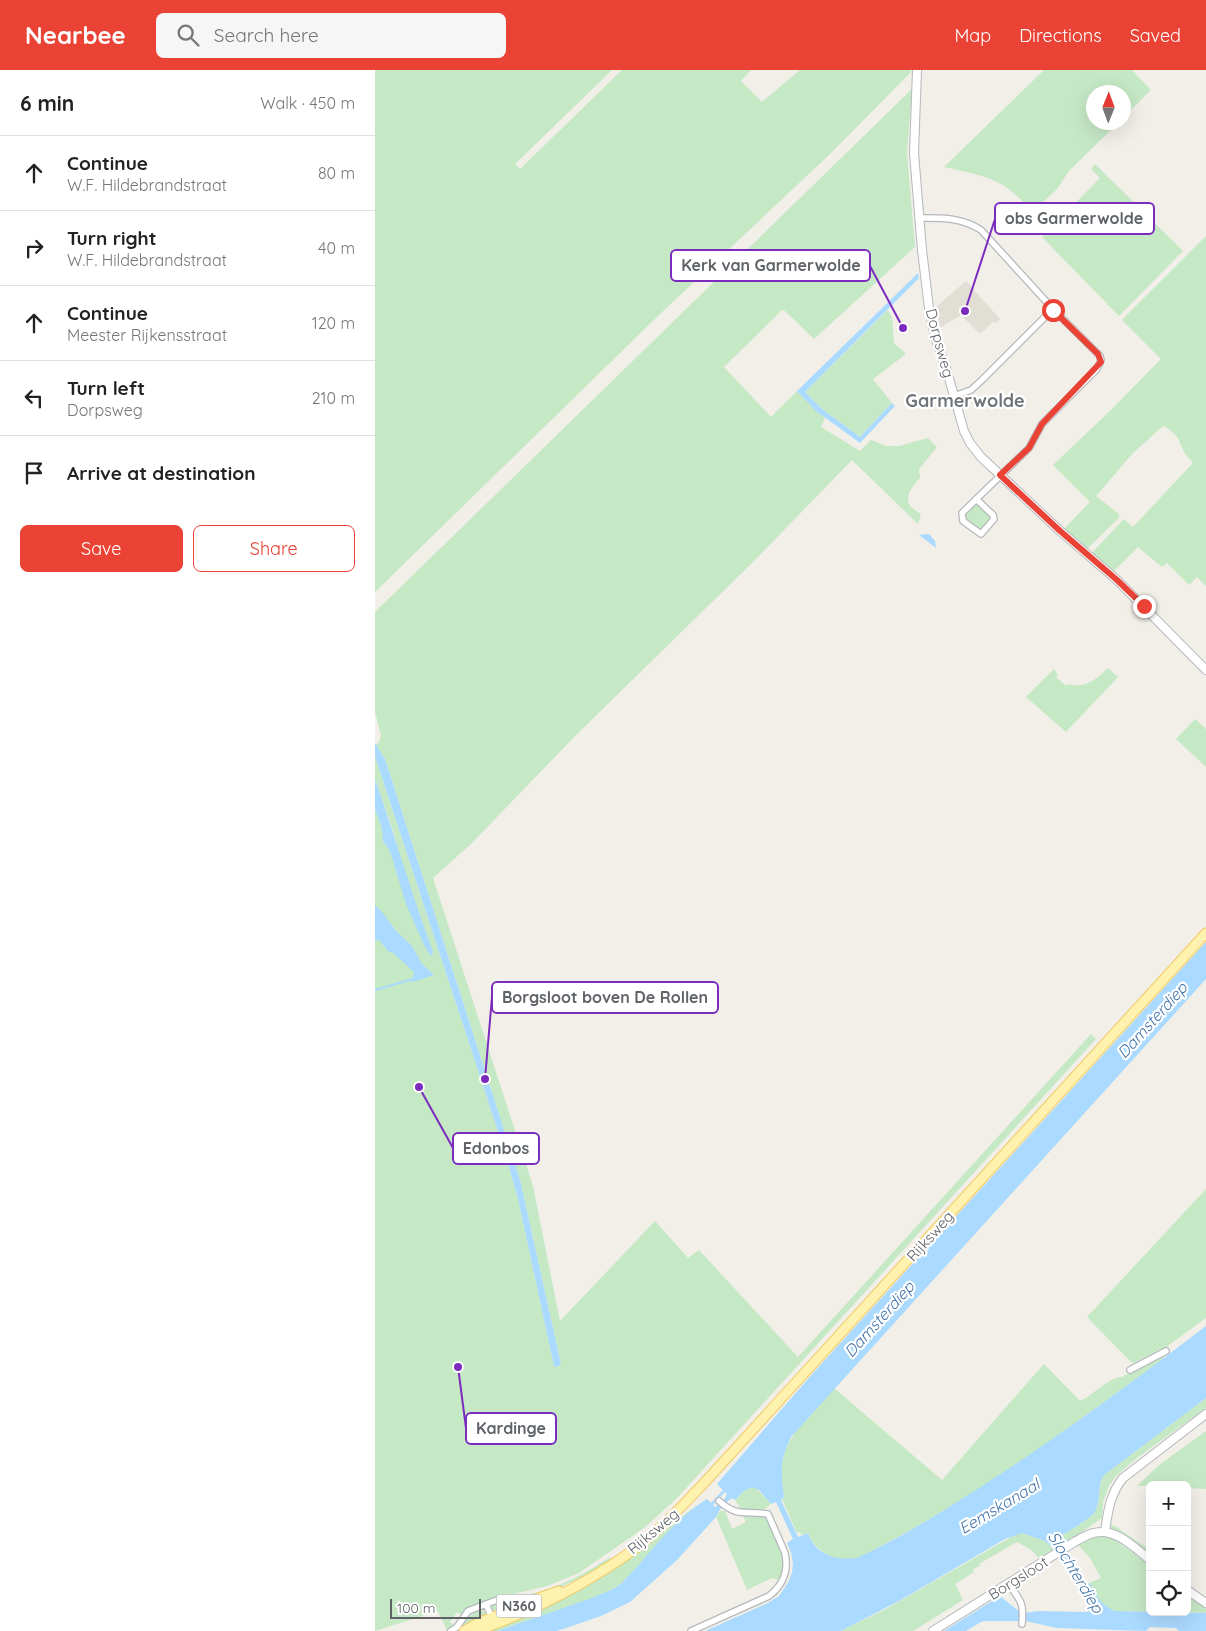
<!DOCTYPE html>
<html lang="en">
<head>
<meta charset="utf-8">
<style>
  body { margin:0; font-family:Quicksand,sans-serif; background:#f6f6f6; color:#222 }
  .controls { position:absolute; right:15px; bottom:15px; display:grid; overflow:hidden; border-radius:8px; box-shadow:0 5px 20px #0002 }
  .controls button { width:45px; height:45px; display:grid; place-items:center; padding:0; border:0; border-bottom:1px solid #e0e0e0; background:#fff; color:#222; font:25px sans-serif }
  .compass { position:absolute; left:711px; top:15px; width:45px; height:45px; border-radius:50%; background:#fff; box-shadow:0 5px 20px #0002; rotate:1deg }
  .scale { position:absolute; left:15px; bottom:12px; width:91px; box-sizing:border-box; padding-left:5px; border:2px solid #5f6368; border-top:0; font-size:14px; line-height:18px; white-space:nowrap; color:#5f6368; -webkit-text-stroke:4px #fff; paint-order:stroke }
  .stop { position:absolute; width:15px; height:15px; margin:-11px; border:4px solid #ea4335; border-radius:50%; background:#fff }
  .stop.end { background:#ea4335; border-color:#fff; box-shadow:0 1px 5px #0008 }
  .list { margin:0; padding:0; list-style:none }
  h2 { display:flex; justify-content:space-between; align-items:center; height:65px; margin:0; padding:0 20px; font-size:21px }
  h2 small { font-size:16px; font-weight:400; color:#767676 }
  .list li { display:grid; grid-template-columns:32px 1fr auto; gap:15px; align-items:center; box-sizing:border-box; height:75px; padding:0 20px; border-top:1px solid #e0e0e0 }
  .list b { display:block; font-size:19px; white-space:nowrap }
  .list p { margin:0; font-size:16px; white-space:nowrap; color:#767676 }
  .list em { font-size:16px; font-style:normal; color:#767676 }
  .actions { display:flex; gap:10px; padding:15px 20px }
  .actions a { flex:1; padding:11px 0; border:1px solid #ea4335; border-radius:8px; text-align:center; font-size:18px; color:#ea4335 }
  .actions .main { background:#ea4335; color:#fff }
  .icon { flex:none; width:28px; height:28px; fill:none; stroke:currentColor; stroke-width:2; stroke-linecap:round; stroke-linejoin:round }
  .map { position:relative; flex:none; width:831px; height:1561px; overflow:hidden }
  header { display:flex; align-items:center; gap:30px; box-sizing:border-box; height:70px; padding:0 25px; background:#ea4335; color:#fff }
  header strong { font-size:24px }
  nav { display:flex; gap:28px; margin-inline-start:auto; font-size:18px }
  .search { width:350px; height:45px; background:#f6f6f6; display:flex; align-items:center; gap:12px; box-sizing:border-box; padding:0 18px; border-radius:8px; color:#767676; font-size:19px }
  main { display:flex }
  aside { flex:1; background:#fff }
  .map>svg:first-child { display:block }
</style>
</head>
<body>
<header>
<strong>Nearbee</strong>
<div class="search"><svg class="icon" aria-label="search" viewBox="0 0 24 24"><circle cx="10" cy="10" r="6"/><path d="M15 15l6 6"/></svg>Search here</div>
<nav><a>Map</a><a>Directions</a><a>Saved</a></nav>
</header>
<main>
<aside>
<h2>6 min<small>Walk · 450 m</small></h2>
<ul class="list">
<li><svg class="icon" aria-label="ahead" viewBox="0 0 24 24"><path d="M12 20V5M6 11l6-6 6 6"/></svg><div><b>Continue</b><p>W.F. Hildebrandstraat</p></div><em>80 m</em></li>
<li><svg class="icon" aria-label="right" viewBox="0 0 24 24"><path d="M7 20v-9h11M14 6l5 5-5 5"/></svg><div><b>Turn right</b><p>W.F. Hildebrandstraat</p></div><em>40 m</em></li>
<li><svg class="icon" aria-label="ahead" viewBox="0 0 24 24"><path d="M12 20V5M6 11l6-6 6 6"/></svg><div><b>Continue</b><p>Meester Rijkensstraat</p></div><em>120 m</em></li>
<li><svg class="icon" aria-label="left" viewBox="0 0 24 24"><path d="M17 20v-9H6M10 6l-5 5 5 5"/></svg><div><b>Turn left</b><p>Dorpsweg</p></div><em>210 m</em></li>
<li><svg class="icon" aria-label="arrive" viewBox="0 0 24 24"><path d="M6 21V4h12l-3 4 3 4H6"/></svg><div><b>Arrive at destination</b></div></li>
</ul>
<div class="actions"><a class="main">Save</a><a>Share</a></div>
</aside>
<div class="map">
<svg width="831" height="1561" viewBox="0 0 831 1561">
  <rect width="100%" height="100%" fill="#f1efe8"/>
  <!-- education -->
  <path fill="#e1ded6" d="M591 211 625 249 621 253 618 252 605 264 586 245 565 258 561 237Z"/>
  <!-- green -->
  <path fill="#c5e8c5" d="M0 0H237L140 94 145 99 247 0H376L366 11 387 32 425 0H536V2L455 84 284 245 0 522Z
    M669 0H757L776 20 749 47 748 22H718V52L743 53 694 101 682 119 657 143C631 108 609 106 569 97Z
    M537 19 532 83 540 177 439 269 410 241 407 240 349 297 396 347 422 321 450 348 446 357 485 381 496 370 511 376H524L553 368 562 377 544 399 545 408C538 415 528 427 536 437 539 440 543 442 546 444L543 454 477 390 377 493 200 666 97 773 58 808 158 1116 185 1251 280 1151 313 1188 324 1180 423 1287 716 964 721 969 301 1429 269 1458 204 1503 172 1516 126 1527 94 1537 86 1545 82 1542 75 1552 79 1555 72 1561 63 1541 0 1561V717L27 794 19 764 0 709V686L131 1086 143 1129 179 1296 182 1297 186 1294 145 1110 10 689 1 675 4 672 6 665 0 642V542Z
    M720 94 808 181 744 246 667 167 725 108 716 99Z
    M831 166V516L822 507 814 515 792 493 787 497 763 477 739 501 717 483 749 449 758 457 818 393C815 389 810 385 808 380 804 369 800 361 788 356L758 383 721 426 744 444V448L712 479 688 460 715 432 678 395 737 339 786 289 747 250Z
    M513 240 517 247 519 273 531 284 498 309 517 333 485 367 447 339 430 322Z
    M602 433 618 448 606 461 589 446Z
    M733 598 743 607 691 662 651 627 679 599 683 605 681 607 691 616 693 614C710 619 722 609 733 598Z
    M820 649 831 659V697L801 669Z
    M831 1119V1248L794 1275 759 1293 755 1291 712 1247Z
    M787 1284 789 1286 786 1291C707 1348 630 1406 546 1454 532 1462 517 1470 503 1478 496 1482 489 1486 482 1488 462 1494 440 1482 433 1463L426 1465 425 1462 422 1463 407 1429 409 1428C408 1418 405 1407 406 1397 408 1368 440 1339 459 1318L567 1410 669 1294 705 1331C719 1325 732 1308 747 1307Z
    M831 1328V1338L762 1388 741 1406 734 1416 728 1432 727 1448 688 1475 686 1466C692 1462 715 1449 719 1443 727 1432 721 1416 729 1405Z
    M831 1361V1419L812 1418V1415L762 1416 784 1395Z
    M380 1417 396 1434 388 1440 366 1439 360 1430 372 1418Z
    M322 1435 293 1464 247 1513 238 1519 218 1528 122 1561H107L262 1482Z
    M345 1441H350L357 1459 371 1452 368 1446 370 1445H386L392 1448 408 1483 410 1491 406 1511 397 1508 372 1520 341 1447Z
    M734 1454 740 1456 775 1480V1485L737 1459Z
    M643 1463H647L670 1471 679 1479 664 1488 655 1479 642 1472 604 1494 605 1496 598 1499 599 1502 580 1514 588 1530 538 1561H466L509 1540Z
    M720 1466H730L737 1468 775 1495V1542L740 1541 725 1533 714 1513 726 1508 715 1488 702 1474Z
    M235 1487V1491C199 1514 161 1527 121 1542L118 1540 114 1534C131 1528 148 1526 164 1522 190 1514 213 1502 235 1487Z
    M812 1523 831 1537V1543L812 1542Z
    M106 1539 111 1543V1546L85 1561H81L92 1547Z"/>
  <!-- water -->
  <path fill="#aadaff" d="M543 203 544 208 430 322 447 339 485 367 517 333 520 336 485 373 441 341 422 321Z
    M554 464 560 471 561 478 544 465Z
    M0 673 10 689 145 1110 186 1294 182 1297 179 1296 143 1129 131 1086 0 686Z
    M0 709C20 766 37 825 58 882L57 886 55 885 49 875 31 834 15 781 8 771 7 758 0 739Z
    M0 835 8 843 21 861 37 876 47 894 59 905 37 912 39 902 17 882H14L4 870H0Z
    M831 872V909L416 1367C404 1392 406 1400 409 1427L406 1430 423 1467 433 1463C441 1485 461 1491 482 1488 524 1469 563 1444 601 1420 681 1369 756 1313 831 1256V1328L729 1405C721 1416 727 1433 719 1443 714 1450 693 1461 686 1466 690 1485 702 1498 711 1515L714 1513C726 1528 720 1531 740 1541L831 1543V1561H804L801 1558 775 1557 771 1561 682 1558 650 1551V1543L662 1541 712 1542 716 1540 704 1520 706 1518 685 1485 680 1480 670 1471 647 1463 630 1469 524 1531 466 1561H330L393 1533 404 1526 414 1511 417 1502 418 1494 416 1482 412 1473 418 1469 401 1432 396 1434 384 1420 377 1417 369 1421 360 1430 357 1428 349 1434 348 1432 352 1424 350 1422 338 1435 340 1437 345 1434 347 1436 341 1447 302 1490 255 1532 226 1546 182 1561H122L217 1528 238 1519 247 1513C273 1486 299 1449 332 1429L336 1433 348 1420 342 1414 439 1302Z
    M625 1526 646 1543 645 1551H611L606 1552 591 1561H569Z"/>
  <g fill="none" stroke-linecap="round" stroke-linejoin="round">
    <!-- stream -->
    <path stroke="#aadaff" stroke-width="2" d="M0 920 38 909"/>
    <!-- minor casing -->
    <g stroke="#b5b8bc" stroke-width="8">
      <path id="minor" d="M544 148C567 148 586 147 606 160L678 239 725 286 726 290 722 299 667 354 654 378 587 443 588 451 606 464 619 449 618 445 601 429
        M579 326 596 320 607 310 678 239
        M755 1300 791 1281
        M634 1514C646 1532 649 1532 647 1554
        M111 1534 118 1550
        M76 1561 82 1557 93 1541 122 1530
        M316 1561 394 1526C408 1515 414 1502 410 1483L393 1444C370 1440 363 1448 344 1431"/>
    </g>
    <!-- tertiary casing -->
    <g stroke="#b5b8bc" stroke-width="10">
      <path id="tertiary" d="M542 0 539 83 547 180 554 238 560 267 571 298 589 361 595 373 606 387 684 460 742 510 831 600
        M730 1461C733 1441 735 1424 748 1408L831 1344
        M812 1520 831 1533
        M558 1561 701 1471C707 1468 713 1464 719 1463 740 1457 760 1478 775 1490"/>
    </g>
    <!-- primary casing -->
    <g stroke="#f2c960" stroke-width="11">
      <path id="primary" d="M89 1561 105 1552 139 1539 152 1532 184 1521
        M101 1561C158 1541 212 1514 261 1478 286 1459 308 1435 330 1412L831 863"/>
    </g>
    <!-- minor -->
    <use href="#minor" stroke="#fff" stroke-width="5.5"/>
    <!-- tertiary -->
    <use href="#tertiary" stroke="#fff" stroke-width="8"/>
    <!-- primary -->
    <use href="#primary" stroke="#fff2af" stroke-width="9"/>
  </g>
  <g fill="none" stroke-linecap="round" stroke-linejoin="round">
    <!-- route -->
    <path stroke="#ea4335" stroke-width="6" d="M678 240 723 284 726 292 667 354 654 378 625 405 684 460 742 510 769 536"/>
  </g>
  <g text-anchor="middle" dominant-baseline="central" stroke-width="4.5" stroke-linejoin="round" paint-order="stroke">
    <!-- shield labels -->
    <rect fill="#fff" stroke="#8f9295" stroke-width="1" x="121.5" y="1524.5" width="45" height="23" rx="4"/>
    <g font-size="14" font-weight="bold" fill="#5f6368">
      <text x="144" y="1536">N360</text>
    </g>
    <!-- street labels -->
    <g font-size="15" fill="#5f6368" stroke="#fff">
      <text transform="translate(565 273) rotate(75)">Dorpsweg</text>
      <text transform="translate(555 1166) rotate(-48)">Rijksweg</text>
      <text transform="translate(278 1461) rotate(-40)">Rijksweg</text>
      <text transform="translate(643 1508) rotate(-32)">Borgsloot</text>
    </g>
    <!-- water labels -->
    <g font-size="16" font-style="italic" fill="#4174aa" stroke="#fff">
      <text transform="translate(777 950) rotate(-48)">Damsterdiep</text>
      <text transform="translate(504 1249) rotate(-48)">Damsterdiep</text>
      <text transform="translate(624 1436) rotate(-31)">Eemskanaal</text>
      <text transform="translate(701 1502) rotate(59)">Slochterdiep</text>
    </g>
    <!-- quarter labels -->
    <g font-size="18" font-weight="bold" fill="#70757a" stroke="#fff">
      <text x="590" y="330">Garmerwolde</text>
    </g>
  </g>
  <!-- callouts -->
  <path fill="none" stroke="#7b2cbf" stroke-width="2" d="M590 241L620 149M528 258L495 196M110 1009L117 927M44 1017L78 1078M83 1297L91 1358"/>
  <g fill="#7b2cbf" stroke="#fff" stroke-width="2">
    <circle cx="590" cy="241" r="5"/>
    <circle cx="528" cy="258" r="5"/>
    <circle cx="110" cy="1009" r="5"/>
    <circle cx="44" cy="1017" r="5"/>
    <circle cx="83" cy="1297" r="5"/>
  </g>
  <g fill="#fff" stroke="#7b2cbf" stroke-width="2">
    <rect x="620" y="133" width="159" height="31" rx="5"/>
    <rect x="296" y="180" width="199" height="31" rx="5"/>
    <rect x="117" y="912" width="226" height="31" rx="5"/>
    <rect x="78" y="1063" width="86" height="31" rx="5"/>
    <rect x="91" y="1343" width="90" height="31" rx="5"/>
  </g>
  <g font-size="16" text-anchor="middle" font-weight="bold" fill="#5f6368">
    <text x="699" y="154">obs Garmerwolde</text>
    <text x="396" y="201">Kerk van Garmerwolde</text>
    <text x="230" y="933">Borgsloot boven De Rollen</text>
    <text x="121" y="1084">Edonbos</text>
    <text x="136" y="1364">Kardinge</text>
  </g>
</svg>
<div class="controls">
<button>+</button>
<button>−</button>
<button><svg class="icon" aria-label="locate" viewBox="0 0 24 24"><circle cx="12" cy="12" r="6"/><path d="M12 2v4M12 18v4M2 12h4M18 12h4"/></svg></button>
</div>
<svg class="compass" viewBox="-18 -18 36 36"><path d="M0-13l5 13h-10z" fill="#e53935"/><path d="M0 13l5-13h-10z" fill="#767676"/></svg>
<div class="scale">100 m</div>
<div class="stop" style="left:678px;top:240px"></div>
<div class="stop end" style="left:769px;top:536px"></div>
</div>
</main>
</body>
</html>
